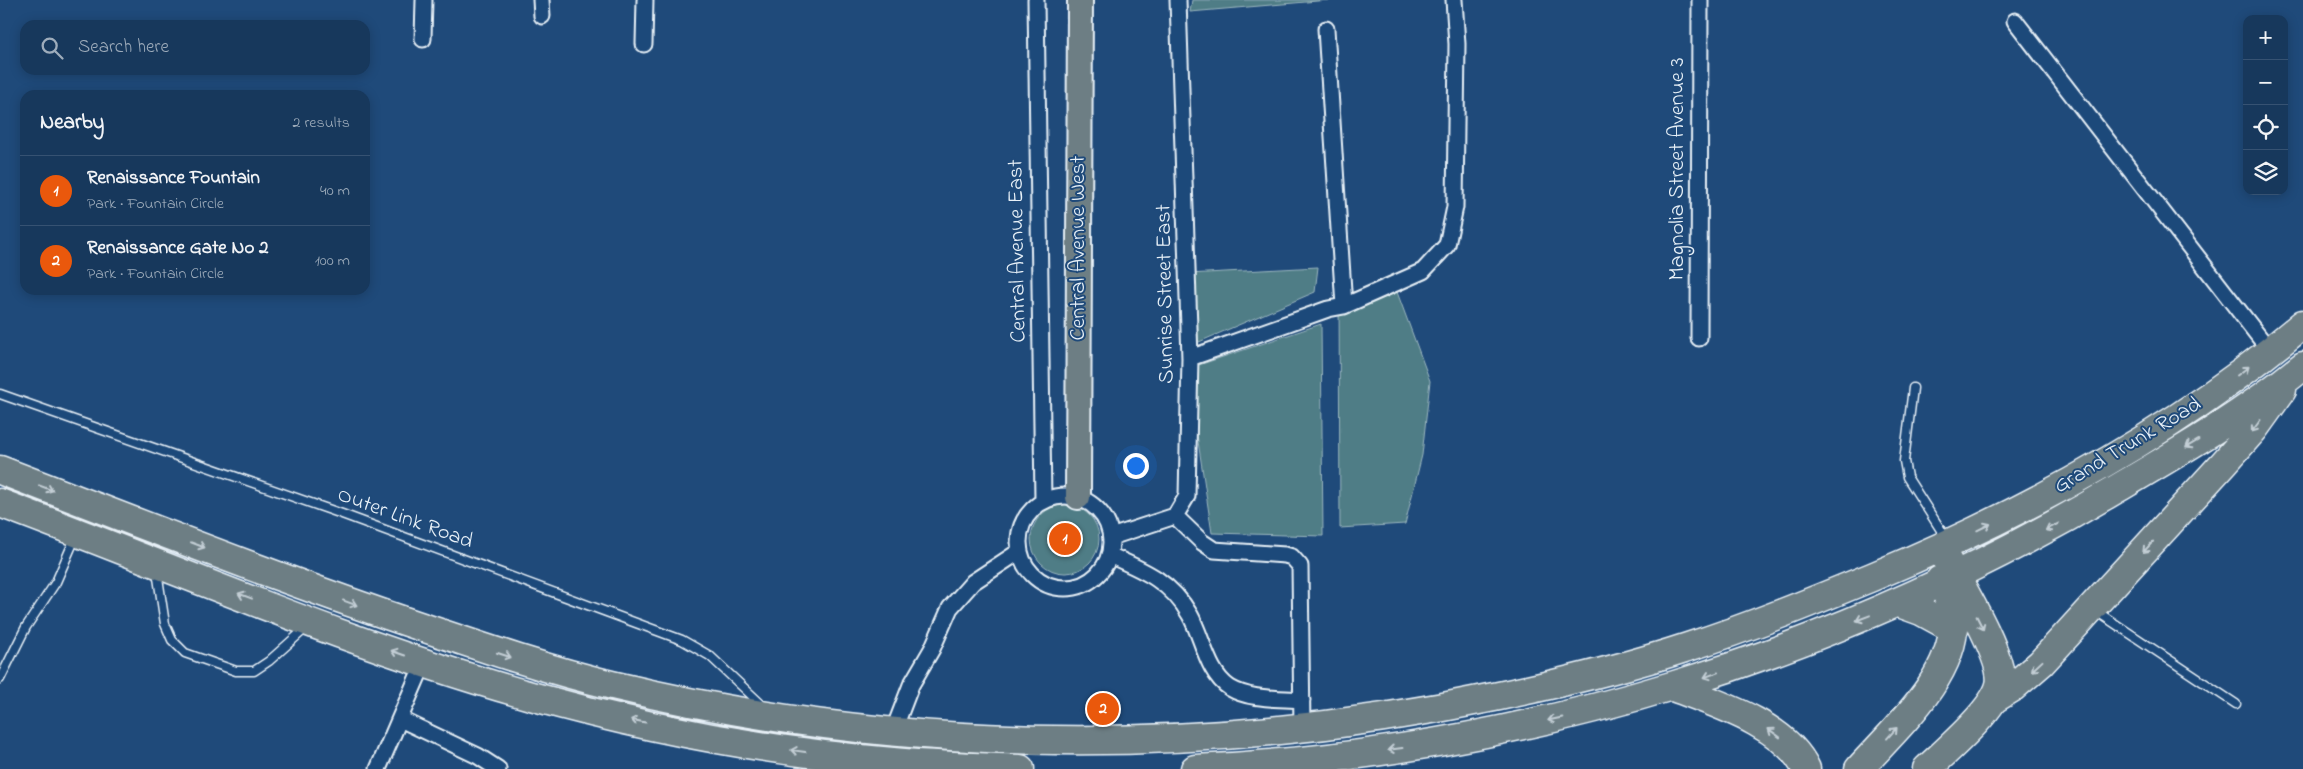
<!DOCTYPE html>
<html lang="en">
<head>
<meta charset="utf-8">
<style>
  body { margin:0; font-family:"Indie Flower",sans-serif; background:#244365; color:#f1f3f6 }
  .controls { position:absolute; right:15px; top:15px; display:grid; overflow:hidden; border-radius:10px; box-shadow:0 2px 12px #0003 }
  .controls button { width:45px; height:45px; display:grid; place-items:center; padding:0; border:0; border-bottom:1px solid #365272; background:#17385c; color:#f1f3f6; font:25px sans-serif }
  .you { position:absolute; left:1135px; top:465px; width:18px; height:18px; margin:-12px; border:4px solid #fff; border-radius:50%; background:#1a73e8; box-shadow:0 0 0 8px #1a73e833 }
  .badge { display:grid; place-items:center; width:32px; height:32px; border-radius:50%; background:#ea580c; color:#fff; font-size:16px; font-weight:700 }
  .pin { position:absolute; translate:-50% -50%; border:2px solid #fff; box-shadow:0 1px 5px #0006 }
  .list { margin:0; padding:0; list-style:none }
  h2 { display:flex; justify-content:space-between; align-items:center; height:65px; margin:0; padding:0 20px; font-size:21px }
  h2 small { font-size:16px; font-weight:400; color:#9eacbb }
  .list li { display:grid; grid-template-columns:32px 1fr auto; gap:15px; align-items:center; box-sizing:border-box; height:70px; padding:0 20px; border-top:1px solid #365272 }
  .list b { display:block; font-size:19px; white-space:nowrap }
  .list p { margin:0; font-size:16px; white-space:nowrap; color:#9eacbb }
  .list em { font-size:16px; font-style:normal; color:#9eacbb }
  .icon { flex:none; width:28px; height:28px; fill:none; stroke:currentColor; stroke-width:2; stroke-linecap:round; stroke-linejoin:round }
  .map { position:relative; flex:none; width:2303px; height:769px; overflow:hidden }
  .search { position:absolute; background:#17385c; box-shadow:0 2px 12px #0003; left:20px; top:20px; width:350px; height:55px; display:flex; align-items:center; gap:12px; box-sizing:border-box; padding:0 18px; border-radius:15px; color:#9eacbb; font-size:19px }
  .panel { position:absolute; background:#17385c; box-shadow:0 2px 12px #0003; left:20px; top:90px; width:350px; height:205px; border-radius:15px }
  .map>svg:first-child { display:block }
</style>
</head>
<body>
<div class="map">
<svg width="2303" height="769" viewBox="0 0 2303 769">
  <rect width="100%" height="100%" fill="#1f4a7a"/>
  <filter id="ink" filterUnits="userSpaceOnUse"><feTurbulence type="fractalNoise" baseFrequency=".02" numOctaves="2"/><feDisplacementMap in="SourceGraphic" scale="10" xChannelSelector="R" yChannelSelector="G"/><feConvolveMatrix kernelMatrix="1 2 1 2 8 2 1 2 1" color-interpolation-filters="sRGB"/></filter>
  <g filter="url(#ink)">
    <!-- green -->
    <path fill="#4f7d86" stroke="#9cb7bf" d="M1192 0H1329L1190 12Z
      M1318 267 1315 292 1192 345 1188 274Z
      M1339 292H1397L1430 381 1422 455 1405 524 1340 528Z
      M1321 324 1323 536 1212 533 1187 369Z
      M1031 539a34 34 0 1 1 68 0a34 34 0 1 1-68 0Z"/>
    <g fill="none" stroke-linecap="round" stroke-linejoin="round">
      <!-- lane casing -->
      <g stroke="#e8f1f8" stroke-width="11">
        <path id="lane" d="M1913 388 1904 461 1907 477 1946 538
          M0 394 342 514 682 640 710 656 763 706
          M157 571 165 624 172 640 185 653 236 671H254L269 661 307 627
          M2096 611 2236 704
          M0 679 26 627 56 582 76 536"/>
      </g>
      <!-- street casing -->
      <g stroke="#e8f1f8" stroke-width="19">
        <path id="street" d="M541 0 542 16
          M1036 0 1043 500
          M2015 21 2270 351
          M423 39 424 0
          M644 44 645 0
          M1344 306 1423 271 1447 245 1455 207 1457 44 1454 0
          M1699 338 1700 0
          M1190 358 1328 309 1344 306 1326 29
          M1019 542a46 46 0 1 1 92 0a46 46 0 1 1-92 0Z
          M1175 516 1202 542 1214 550 1285 555 1292 557 1300 566 1302 728
          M1111 537 1175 516 1187 496 1190 358 1178 0
          M1109 555C1143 570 1171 581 1190 615 1203 638 1207 673 1230 688 1250 700 1279 698 1302 700
          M400 719 478 756 498 769
          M893 732 911 685 932 649 950 608 973 582 1020 551
          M378 769 424 662"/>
      </g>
      <!-- primary casing -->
      <g stroke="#e8f1f8" stroke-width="28">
        <path id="primary" d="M1078 497 1080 0"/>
      </g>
      <!-- highway casing -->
      <g stroke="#e8f1f8" stroke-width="31">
        <path id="highway" d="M0 470C141 524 282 580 425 628 487 649 549 670 612 685 902 755 1207 758 1499 696 1562 683 1627 667 1688 647 1750 627 1811 602 1872 577 2026 513 2175 433 2303 324
          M0 503C176 569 350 645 531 696 648 729 772 752 893 762 935 766 978 767 1020 769
          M1899 603 1921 611 1954 629
          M1673 687C1715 703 1786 725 1806 769
          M1994 699 2012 688 2041 663 2224 463 2254 429 2282 390
          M1195 769C1522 753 1836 656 2118 488 2181 451 2246 413 2303 366
          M1859 769C1894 730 1959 673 1953 616 1952 603 1946 591 1940 580
          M1927 769C1946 751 1994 710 2000 685 2006 660 1959 583 1946 559"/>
      </g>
      <!-- lane -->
      <use href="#lane" stroke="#1f4a7a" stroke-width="8"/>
      <!-- street -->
      <use href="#street" stroke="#1f4a7a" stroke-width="15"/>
      <!-- primary -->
      <use href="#primary" stroke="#6d7e84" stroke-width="24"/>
      <!-- highway -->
      <use href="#highway" stroke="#6d7e84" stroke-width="28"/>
    </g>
    <!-- one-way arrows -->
    <defs><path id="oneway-shaft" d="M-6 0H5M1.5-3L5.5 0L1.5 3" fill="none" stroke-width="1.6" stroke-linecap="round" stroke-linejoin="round" transform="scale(1.25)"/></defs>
    <g stroke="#c3ced5">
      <use href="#oneway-shaft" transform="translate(2243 371) rotate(-37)"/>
      <use href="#oneway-shaft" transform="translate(2256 426) rotate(127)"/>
      <use href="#oneway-shaft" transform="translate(2192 444) rotate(149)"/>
      <use href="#oneway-shaft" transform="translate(46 488) rotate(21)"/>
      <use href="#oneway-shaft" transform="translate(1984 527) rotate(-26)"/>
      <use href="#oneway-shaft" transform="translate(2052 527) rotate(152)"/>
      <use href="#oneway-shaft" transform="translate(198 545) rotate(21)"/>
      <use href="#oneway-shaft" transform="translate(2148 547) rotate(133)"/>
      <use href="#oneway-shaft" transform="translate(245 596) rotate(-159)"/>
      <use href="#oneway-shaft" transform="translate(350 603) rotate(20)"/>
      <use href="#oneway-shaft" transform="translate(1863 618) rotate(159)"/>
      <use href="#oneway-shaft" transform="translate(1980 623) rotate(63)"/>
      <use href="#oneway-shaft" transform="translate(398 653) rotate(-161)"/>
      <use href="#oneway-shaft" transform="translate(504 655) rotate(18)"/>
      <use href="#oneway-shaft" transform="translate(2037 666) rotate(137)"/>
      <use href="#oneway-shaft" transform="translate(1711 675) rotate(160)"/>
      <use href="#oneway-shaft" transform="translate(1555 719) rotate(168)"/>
      <use href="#oneway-shaft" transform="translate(638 721) rotate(-168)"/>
      <use href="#oneway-shaft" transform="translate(1774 733) rotate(-144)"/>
      <use href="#oneway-shaft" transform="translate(1892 733) rotate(-48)"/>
      <use href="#oneway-shaft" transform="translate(1395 749) rotate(173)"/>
      <use href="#oneway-shaft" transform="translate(798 751) rotate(-172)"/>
    </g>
  </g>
  <g text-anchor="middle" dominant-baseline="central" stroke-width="4" stroke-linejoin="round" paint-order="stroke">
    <!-- street labels -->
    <g font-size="22" fill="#e8f1f8" stroke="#1f4a7a">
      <text transform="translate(1678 169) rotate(-90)">Magnolia Street Avenue 3</text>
      <text transform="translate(1079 248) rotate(-90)">Central Avenue West</text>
      <text transform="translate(1018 251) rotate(-91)">Central Avenue East</text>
      <text transform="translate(1166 294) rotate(-91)">Sunrise Street East</text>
      <text transform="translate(2128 446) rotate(-31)">Grand Trunk Road</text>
      <text transform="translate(405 519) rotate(20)">Outer Link Road</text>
    </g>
  </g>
</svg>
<div class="controls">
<button>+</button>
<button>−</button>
<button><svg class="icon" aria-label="locate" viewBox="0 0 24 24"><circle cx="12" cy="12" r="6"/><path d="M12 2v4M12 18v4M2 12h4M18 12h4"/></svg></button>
<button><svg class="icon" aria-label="layers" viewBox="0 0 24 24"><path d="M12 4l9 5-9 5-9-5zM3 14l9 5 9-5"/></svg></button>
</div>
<div class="you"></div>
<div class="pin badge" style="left:1065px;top:539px">1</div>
<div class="pin badge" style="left:1103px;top:709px">2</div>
<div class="search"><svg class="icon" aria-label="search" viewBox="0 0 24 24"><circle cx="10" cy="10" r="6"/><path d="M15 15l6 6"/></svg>Search here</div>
<section class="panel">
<h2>Nearby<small>2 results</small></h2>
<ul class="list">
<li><span class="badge">1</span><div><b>Renaissance Fountain</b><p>Park · Fountain Circle</p></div><em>40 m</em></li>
<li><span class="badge">2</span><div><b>Renaissance Gate No 2</b><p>Park · Fountain Circle</p></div><em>100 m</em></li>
</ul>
</section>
</div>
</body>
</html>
